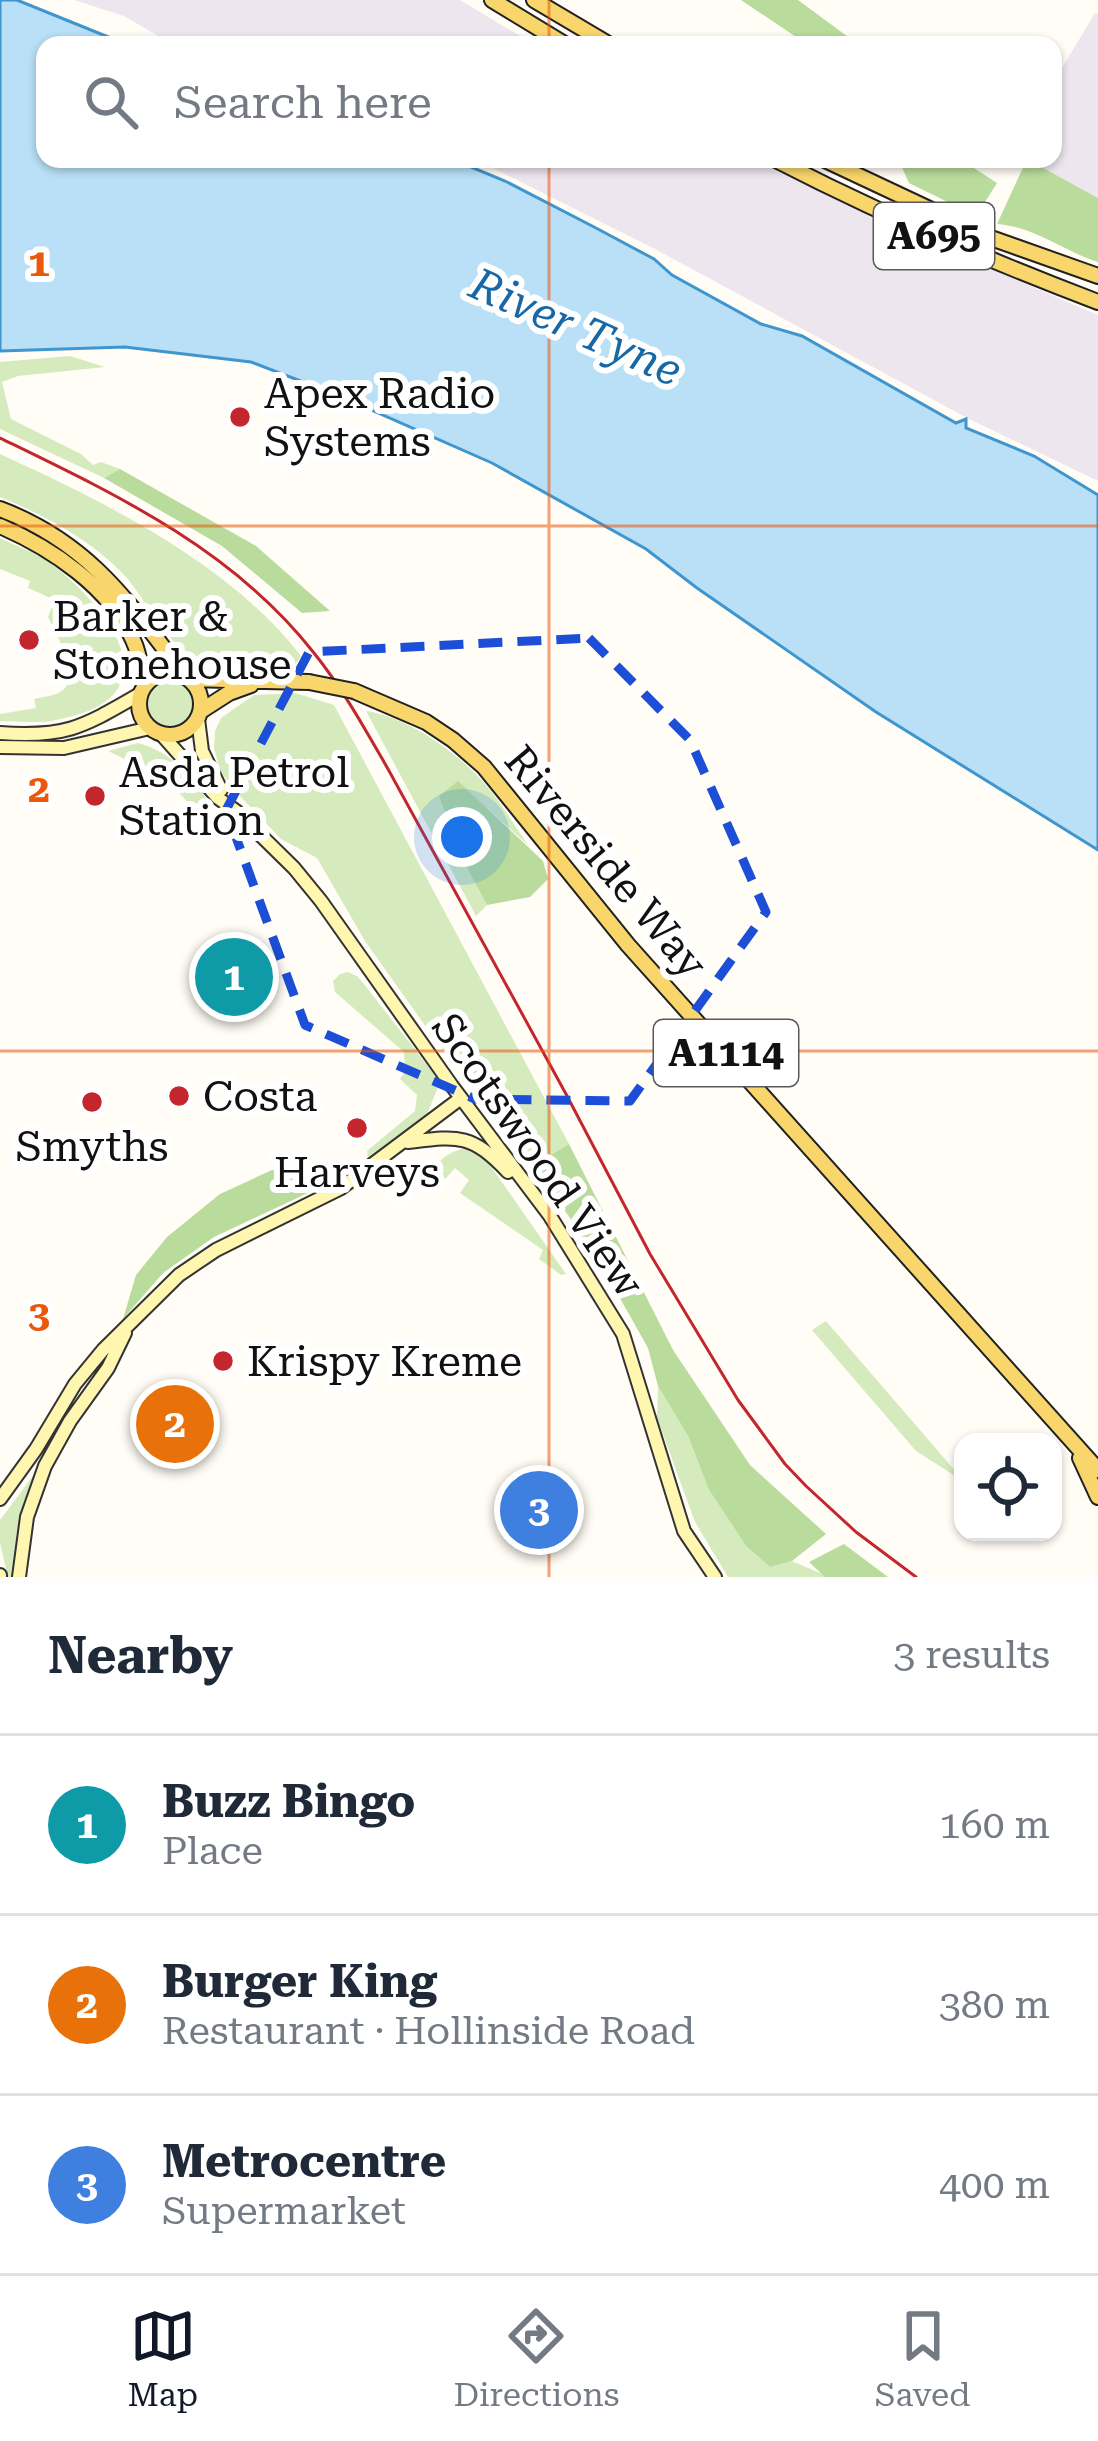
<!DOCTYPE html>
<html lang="en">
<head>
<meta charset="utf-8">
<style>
  body { margin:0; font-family:"Roboto Serif",serif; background:#f2f2f3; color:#1f2937 }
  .controls { position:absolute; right:36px; bottom:36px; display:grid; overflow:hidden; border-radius:24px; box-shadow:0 3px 9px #0004 }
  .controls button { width:108px; height:108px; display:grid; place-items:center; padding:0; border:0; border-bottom:3px solid #e0e1e3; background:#fff; color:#1f2937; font:60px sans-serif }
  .you { position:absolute; left:462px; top:837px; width:42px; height:42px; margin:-30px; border:9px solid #fff; border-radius:50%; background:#1a73e8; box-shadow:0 0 0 18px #1a73e833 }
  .badge { display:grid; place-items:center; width:78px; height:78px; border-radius:50%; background:#111827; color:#fff; font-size:39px; font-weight:700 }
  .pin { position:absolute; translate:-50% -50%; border:6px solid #fff; box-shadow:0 3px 12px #0006 }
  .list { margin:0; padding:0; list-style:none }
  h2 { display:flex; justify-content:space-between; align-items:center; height:156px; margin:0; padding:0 48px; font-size:51px }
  h2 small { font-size:39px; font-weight:400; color:#747a83 }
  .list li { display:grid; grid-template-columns:78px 1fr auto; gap:36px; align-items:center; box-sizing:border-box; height:180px; padding:0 48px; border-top:3px solid #e0e1e3 }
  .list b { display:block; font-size:45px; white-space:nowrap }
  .list p { margin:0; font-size:39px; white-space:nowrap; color:#747a83 }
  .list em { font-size:39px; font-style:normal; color:#747a83 }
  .icon { flex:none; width:66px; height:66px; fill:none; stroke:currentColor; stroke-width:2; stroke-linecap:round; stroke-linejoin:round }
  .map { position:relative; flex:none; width:1098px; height:1577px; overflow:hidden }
  .search { position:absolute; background:#fff; box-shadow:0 3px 9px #0004; left:36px; right:36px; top:36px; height:132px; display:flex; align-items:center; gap:30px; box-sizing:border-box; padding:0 42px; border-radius:24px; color:#747a83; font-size:45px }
  .sheet { height:696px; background:#fff }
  nav { display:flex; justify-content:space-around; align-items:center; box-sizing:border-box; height:168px; border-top:3px solid #e0e1e3; background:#fff; font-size:33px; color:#747a83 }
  nav a { display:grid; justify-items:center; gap:6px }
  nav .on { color:#111827 }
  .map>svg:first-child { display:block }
</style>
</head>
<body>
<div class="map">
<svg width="1098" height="1577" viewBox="0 0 1098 1577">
  <rect width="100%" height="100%" fill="#fffdf5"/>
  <!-- industrial -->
  <path fill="#eee6ef" d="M74 0H460L535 45H174L124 16Z
    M1095 13 1098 14V198L1027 159H1053V83Z
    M475 159H750L963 257 1098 315V481L967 418 655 249Z"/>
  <!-- green -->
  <path fill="#d5ebbd" d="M70 356 105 367 18 376 2 382 11 419 81 454 93 465 101 462 120 469 104 478 0 429V362Z
    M0 454C105 502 229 563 301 656L293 668C263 668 228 672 199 662 172 651 146 600 126 577 92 540 46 516 0 497Z
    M0 538C16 546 36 553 50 563 112 610 177 698 56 720 39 724 18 721 0 721V714L36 708 34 699C43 697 56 696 63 690 81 676 56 634 48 617L55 600 28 588 30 581 0 569Z
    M148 704a22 22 0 1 1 44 0a22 22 0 1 1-44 0Z
    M295 693 334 705 569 1144 534 1165 431 1034 365 941 317 858 281 839 238 794 220 771 214 748 215 731 221 718 254 695Z
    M366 711C407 717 457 752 484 783 501 802 514 825 528 845L458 782 466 866 487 905 476 916Z
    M138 743C174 753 197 780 214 812L209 817 196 803 191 806 167 779 108 751Z
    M348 972 357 976 364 984 434 1074 438 1087 427 1114 368 1158 367 1151 415 1111 417 1095 400 1079 405 1071 404 1052 335 992 333 981 340 974Z
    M465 1148 483 1155 566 1274 561 1275 539 1259 543 1250 460 1193 469 1180 455 1168 439 1186C430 1163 444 1154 465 1148Z
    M826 1321 963 1480V1481L916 1451 812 1330Z
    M658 1386 688 1436 709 1490 746 1546 770 1567 792 1561 829 1577H728L695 1522 657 1418Z
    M39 1468C25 1504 14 1538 13 1577H8L0 1543V1520Z"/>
  <!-- forest -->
  <path fill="#b9dc9c" d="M741 0H798L859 45H808Z
    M898 159H960L997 183 976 216 909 183Z
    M1027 159 1098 198V262C1063 251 1035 227 997 224Z
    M120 469 256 546 330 611 302 613 222 546 104 478Z
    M458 781 543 861 548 879 530 897 487 905 466 866 439 796Z
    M569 1144 673 1350 750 1465 826 1534 792 1561 770 1567 746 1546 709 1490 688 1436 658 1386 648 1348 599 1261 534 1165Z
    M272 1170 294 1173 310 1192 214 1237 163 1273 123 1319 136 1275 167 1237 220 1194Z
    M844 1544 888 1577H825L809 1562Z"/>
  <!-- water -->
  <path fill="#b9e0f7" stroke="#3f96cf" stroke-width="3" d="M0 0H17L128 45H45V159H452L505 181 596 228 654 259 672 275 761 324 802 336 956 423 966 419V428L1034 456 1098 495V850L876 712 697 588 646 549 492 463 337 395 251 362 125 347 0 351Z"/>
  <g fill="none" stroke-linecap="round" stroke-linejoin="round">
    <!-- secondary casing -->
    <g stroke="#333" stroke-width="16">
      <path id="secondary" d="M198 719 202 751 221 790
        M0 733C68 738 84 726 140 694
        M162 735 218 798 236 811 294 868 321 901 452 1086 550 1216 623 1334 684 1531 715 1577
        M0 747 64 748 150 728
        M408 1142C458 1136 471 1133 508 1172
        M0 1499 36 1449 75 1384 103 1350 179 1275 216 1250 341 1188 461 1098
        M0 1575V1577
        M19 1577 27 1517 45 1466 70 1421 108 1368 125 1333"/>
    </g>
    <!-- primary casing -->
    <g stroke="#222" stroke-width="18">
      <path id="primary" d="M492 0 566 45
        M534 0 610 45
        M774 159C879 213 987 260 1098 302
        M823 159 991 238 1098 276
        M0 509C90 543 129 603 185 676
        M0 526C51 548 110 587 133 640 140 654 141 670 144 686
        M139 704a31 31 0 1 1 62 0a31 31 0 1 1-62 0Z
        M189 679 309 682
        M354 691 426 722 453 740 484 767 628 945 1098 1470
        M201 711 229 693 251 685
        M1080 1458 1098 1497"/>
    </g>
    <!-- secondary -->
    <use href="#secondary" stroke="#fff6b0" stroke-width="12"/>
    <!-- primary -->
    <use href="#primary" stroke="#f9d66b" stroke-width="14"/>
    <!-- rail -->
    <path stroke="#c4262e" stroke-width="3" d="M0 438C115 494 233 549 314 653 343 689 365 729 388 769L566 1094 650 1254 738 1400 785 1464 806 1486 856 1532 916 1577"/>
    <!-- primary-bridge casing -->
    <g stroke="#222" stroke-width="18" stroke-linecap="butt">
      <path id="primary-bridge" d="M309 682 354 691"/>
    </g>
    <!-- primary-bridge -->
    <use href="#primary-bridge" stroke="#f9d66b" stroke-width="14"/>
  </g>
  <!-- marked area -->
  <path fill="none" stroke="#1d4ed8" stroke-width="9" stroke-dasharray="24 15" stroke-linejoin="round" d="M589 638 690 740 766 912 630 1101 475 1099 305 1025 226 810 309 652Z"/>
  <!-- grid -->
  <path fill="none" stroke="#e8590c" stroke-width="3" stroke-opacity="0.55" d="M549 0V45M549 159V1577M0 526H1098M0 1051H1098"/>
  <!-- markers -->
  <g fill="#c4262e" stroke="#fff" stroke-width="4.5">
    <circle cx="240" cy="417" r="12"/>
    <circle cx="29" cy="640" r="12"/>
    <circle cx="95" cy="796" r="12"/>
    <circle cx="179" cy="1096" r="12"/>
    <circle cx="92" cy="1102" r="12"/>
    <circle cx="357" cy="1128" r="12"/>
    <circle cx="223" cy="1361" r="12"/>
  </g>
  <g text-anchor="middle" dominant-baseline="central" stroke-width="12" stroke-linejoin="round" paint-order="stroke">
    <!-- shield labels -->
    <g fill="#fff" stroke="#585858" stroke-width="3">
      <rect x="874" y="203" width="120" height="66" rx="9"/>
      <rect x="654" y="1020" width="144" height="66" rx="9"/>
    </g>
    <g font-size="39" font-weight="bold" fill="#111">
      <text x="934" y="236">A695</text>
      <text x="726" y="1053">A1114</text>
    </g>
    <!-- poi labels -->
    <g font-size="42" fill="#111" stroke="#fff" text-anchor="start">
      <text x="264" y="393">Apex Radio<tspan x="264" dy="48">Systems</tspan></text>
      <text x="53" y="616">Barker &amp;<tspan x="53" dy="48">Stonehouse</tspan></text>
      <text x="119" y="772">Asda Petrol<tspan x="119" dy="48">Station</tspan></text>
      <text x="203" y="1096">Costa</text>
      <text x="92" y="1146" text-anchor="middle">Smyths</text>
      <text x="357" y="1172" text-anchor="middle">Harveys</text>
      <text x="247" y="1361">Krispy Kreme</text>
    </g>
    <!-- street labels -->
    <g font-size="42" fill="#111" stroke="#fff">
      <text transform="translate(606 862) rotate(50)">Riverside Way</text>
      <text transform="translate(538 1155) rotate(55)">Scotswood View</text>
    </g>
    <!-- water labels -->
    <g font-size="45" font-style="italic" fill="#1768a6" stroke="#fff">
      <text transform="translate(576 327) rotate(24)">River Tyne</text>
    </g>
  </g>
  <g font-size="39" text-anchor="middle" font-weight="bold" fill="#e8590c" stroke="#fff" stroke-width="12" stroke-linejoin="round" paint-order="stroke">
    <text x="39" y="276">1</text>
    <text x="39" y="802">2</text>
    <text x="39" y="1328">3</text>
  </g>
</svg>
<div class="controls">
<button><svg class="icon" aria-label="locate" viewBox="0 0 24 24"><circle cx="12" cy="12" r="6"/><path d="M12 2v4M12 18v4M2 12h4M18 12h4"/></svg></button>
</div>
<div class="you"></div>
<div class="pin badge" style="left:234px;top:977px;background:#0f9aa8">1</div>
<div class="pin badge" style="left:175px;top:1424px;background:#e8710a">2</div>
<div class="pin badge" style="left:539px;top:1510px;background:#3f7fe0">3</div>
<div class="search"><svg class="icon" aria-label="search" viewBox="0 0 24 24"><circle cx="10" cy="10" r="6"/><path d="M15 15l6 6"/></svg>Search here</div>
</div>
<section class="sheet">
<h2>Nearby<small>3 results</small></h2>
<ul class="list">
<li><span class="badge" style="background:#0f9aa8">1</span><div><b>Buzz Bingo</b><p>Place</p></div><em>160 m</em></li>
<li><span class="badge" style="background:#e8710a">2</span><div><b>Burger King</b><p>Restaurant · Hollinside Road</p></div><em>380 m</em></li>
<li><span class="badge" style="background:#3f7fe0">3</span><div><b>Metrocentre</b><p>Supermarket</p></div><em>400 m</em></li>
</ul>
</section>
<nav>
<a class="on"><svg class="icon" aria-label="map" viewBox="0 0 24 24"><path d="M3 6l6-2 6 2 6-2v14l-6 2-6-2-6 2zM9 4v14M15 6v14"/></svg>Map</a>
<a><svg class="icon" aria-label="directions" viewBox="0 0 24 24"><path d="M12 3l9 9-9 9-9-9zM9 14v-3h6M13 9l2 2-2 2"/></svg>Directions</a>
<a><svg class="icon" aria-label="saved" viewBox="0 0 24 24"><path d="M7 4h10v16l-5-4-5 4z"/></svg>Saved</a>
</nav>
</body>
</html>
